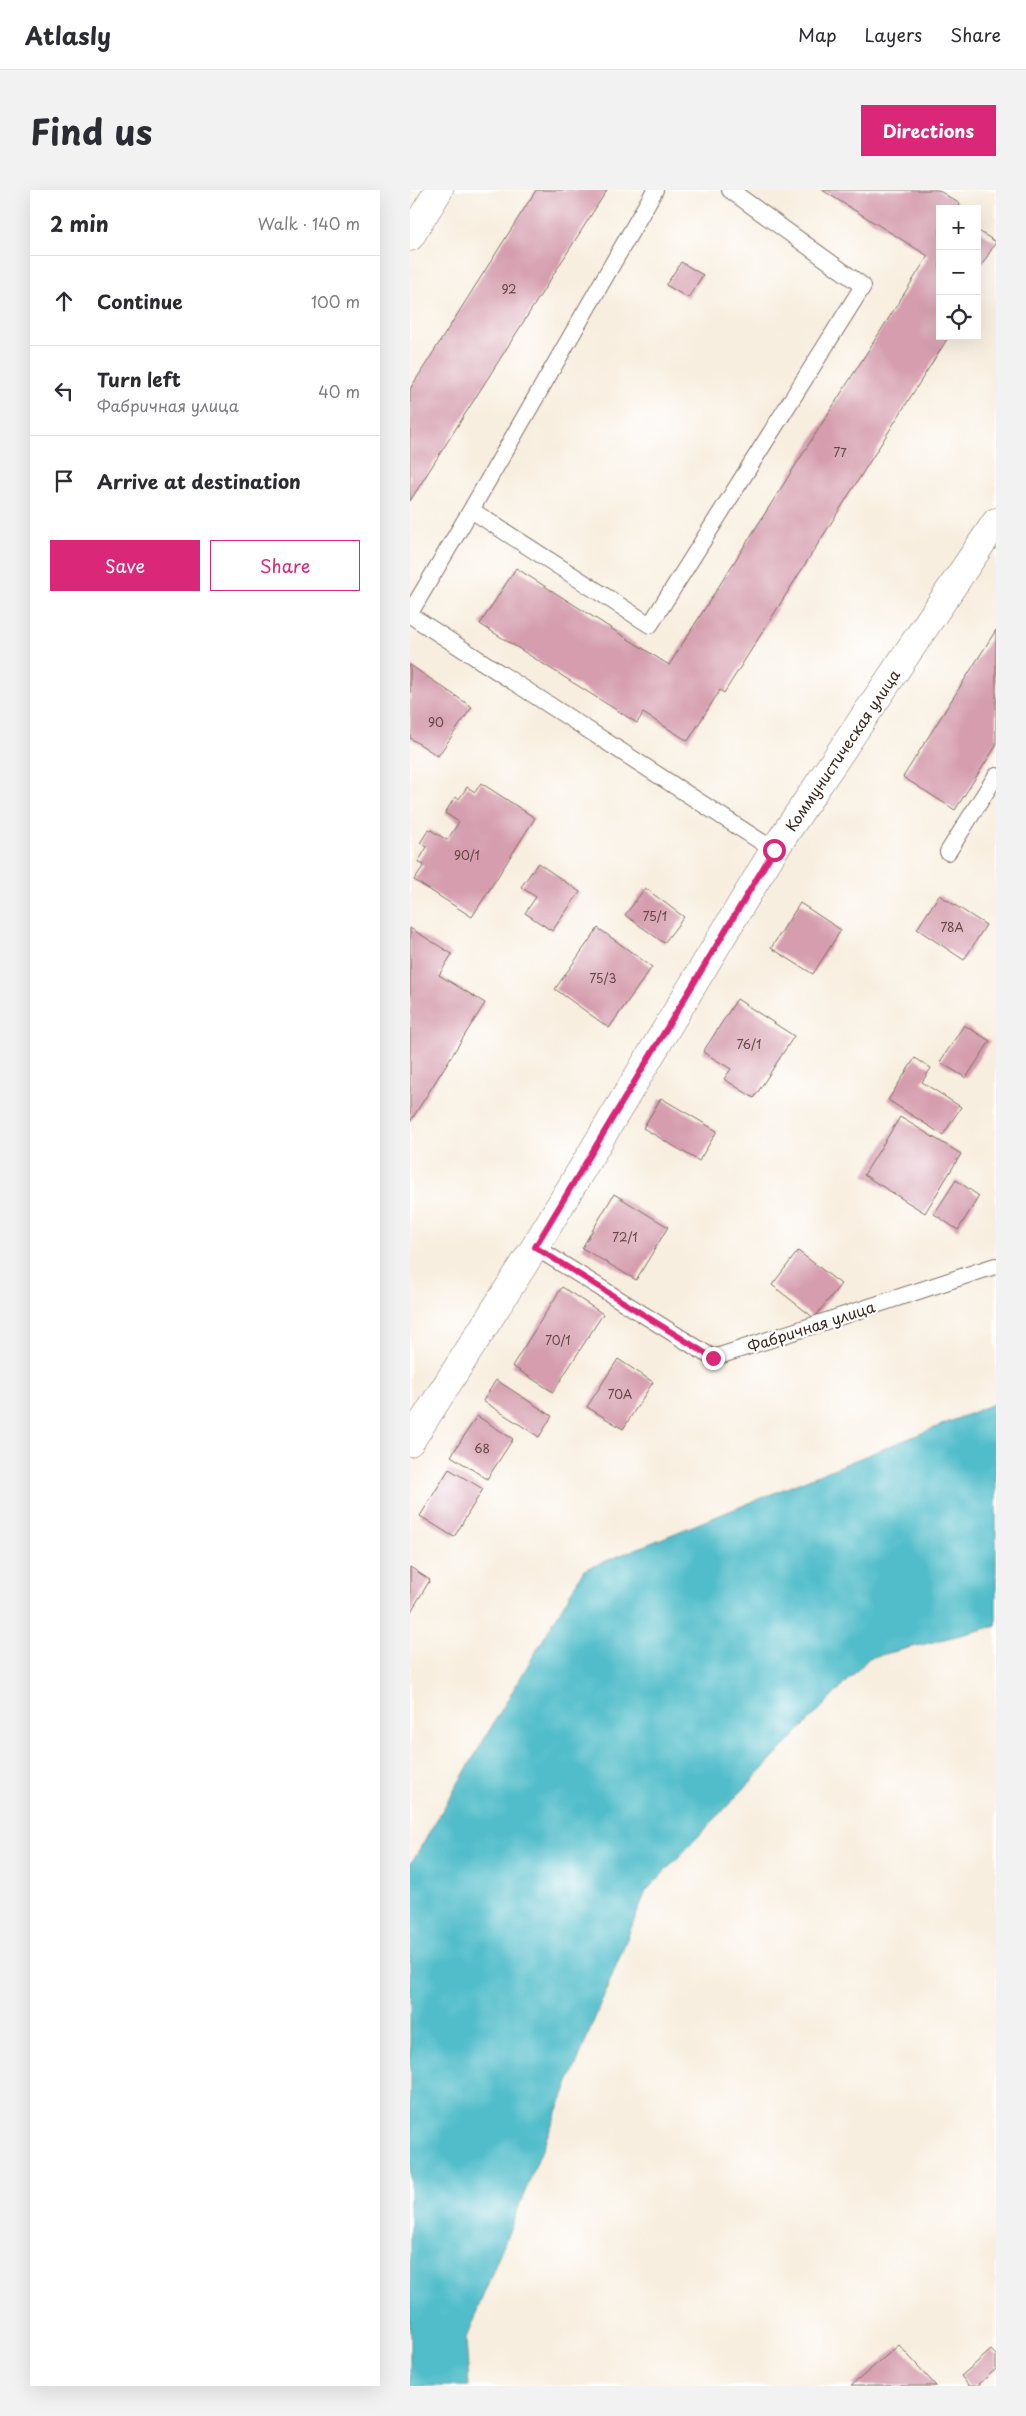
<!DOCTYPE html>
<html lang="en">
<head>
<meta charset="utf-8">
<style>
  body { margin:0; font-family:"Playpen Sans",sans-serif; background:#f2f2f3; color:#2b2b33 }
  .controls { position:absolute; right:15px; top:15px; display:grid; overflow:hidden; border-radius:0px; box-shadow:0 5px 20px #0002 }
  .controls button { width:45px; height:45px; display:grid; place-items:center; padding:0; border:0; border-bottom:1px solid #e1e1e2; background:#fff; color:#2b2b33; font:25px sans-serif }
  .stop { position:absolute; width:15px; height:15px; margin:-11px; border:4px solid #db2777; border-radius:50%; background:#fff }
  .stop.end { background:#db2777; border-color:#fff; box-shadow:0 1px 5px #0008 }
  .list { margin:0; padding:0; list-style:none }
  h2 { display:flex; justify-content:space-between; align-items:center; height:65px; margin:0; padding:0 20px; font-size:21px }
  h2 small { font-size:16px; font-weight:400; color:#7c7c81 }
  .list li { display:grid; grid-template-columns:32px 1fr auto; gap:15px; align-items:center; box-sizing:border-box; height:90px; padding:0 20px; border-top:1px solid #e1e1e2 }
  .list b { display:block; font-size:19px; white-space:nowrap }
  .list p { margin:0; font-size:16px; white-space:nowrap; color:#7c7c81 }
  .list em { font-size:16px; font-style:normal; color:#7c7c81 }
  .actions { display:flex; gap:10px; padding:15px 20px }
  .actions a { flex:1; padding:11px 0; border:1px solid #db2777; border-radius:0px; text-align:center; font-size:18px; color:#db2777 }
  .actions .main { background:#db2777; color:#fff }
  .icon { flex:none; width:28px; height:28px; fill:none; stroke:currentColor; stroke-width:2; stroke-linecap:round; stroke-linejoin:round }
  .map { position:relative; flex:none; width:586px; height:2196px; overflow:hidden; border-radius:0px }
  header { display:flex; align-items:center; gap:30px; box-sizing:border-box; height:70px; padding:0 25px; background:#fff; border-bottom:1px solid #e1e1e2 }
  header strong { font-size:24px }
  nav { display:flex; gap:28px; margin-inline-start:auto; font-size:18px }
  .intro { display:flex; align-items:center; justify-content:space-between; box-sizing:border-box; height:120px; padding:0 30px }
  h1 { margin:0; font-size:35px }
  .button { padding:12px 22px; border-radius:0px; background:#db2777; color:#fff; font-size:18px; font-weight:700 }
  main { display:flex; gap:30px; padding:0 30px }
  aside { flex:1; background:#fff; border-radius:0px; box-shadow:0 5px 20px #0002 }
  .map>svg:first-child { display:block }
</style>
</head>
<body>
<header>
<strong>Atlasly</strong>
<nav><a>Map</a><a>Layers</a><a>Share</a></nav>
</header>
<div class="intro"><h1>Find us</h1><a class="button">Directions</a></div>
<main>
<aside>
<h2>2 min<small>Walk · 140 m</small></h2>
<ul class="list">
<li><svg class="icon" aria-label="ahead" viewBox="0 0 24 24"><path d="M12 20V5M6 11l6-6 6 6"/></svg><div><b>Continue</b></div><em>100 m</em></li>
<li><svg class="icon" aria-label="left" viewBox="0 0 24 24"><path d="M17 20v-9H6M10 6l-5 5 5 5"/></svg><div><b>Turn left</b><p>Фабричная улица</p></div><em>40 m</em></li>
<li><svg class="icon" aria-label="arrive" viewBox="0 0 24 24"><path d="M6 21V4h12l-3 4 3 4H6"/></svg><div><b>Arrive at destination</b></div></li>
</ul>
<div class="actions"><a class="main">Save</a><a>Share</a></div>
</aside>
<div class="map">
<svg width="586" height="2196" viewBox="0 0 586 2196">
  <rect width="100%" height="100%" fill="#fff"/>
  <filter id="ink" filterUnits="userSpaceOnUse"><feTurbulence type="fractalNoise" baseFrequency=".02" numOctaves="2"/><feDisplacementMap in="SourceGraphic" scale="10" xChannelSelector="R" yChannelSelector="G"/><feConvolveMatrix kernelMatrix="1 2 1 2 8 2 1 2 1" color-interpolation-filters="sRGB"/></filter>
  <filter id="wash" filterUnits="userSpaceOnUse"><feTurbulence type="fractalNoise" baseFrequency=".0096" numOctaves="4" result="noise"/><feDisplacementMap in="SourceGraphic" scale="20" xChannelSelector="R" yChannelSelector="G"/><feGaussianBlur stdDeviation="1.12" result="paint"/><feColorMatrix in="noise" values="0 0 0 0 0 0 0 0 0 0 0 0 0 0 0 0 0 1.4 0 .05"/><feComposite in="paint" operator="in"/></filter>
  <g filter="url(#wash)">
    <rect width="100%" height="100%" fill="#f8eedf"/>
    <!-- water -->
    <path fill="#51bdca" stroke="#467474" d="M586 1213V1436L459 1468 236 1701 56 2148 59 2196H0V1675L174 1380Z"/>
    <g id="blocks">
      <!-- building -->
      <path fill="#d59dae" d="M126 0H197L0 311V199Z
        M412 0H528L550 14 547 19H530V146H539L314 503 310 500 278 551 233 523 227 533 70 434 106 378 259 475 518 66Z
        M567 40 586 52 567 83Z
        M271 72 293 85 278 108 256 95Z
        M586 440V556L545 620 493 587Z
        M0 475 62 517 28 566 0 548Z
        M71 593 125 628 62 727 4 690 14 675 8 672 17 657 10 653 19 639 37 650 49 632 35 623 45 607 49 609 57 597 65 602Z
        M128 673 170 702 142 741 115 723 126 707 111 697Z
        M235 698 274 727 254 753 215 725Z
        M529 705 576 735 554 770 507 739Z
        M390 713 431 740 403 784 361 758Z
        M0 738 42 764 29 785 75 813 0 932Z
        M188 738 242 777 199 838 145 799Z
        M327 809 384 846 344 908 314 889 321 879 293 862Z
        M554 835 580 851 556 888 530 872Z
        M505 868 521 878 512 892 551 917 533 945 478 910Z
        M251 908 307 941 289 971 233 938Z
        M490 927 551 964 515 1023 454 985Z
        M546 990 569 1006 548 1040 524 1024Z
        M204 1004 258 1037 226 1090 172 1058Z
        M388 1061 431 1094 404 1128 362 1095Z
        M152 1097 193 1124 143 1202 102 1176Z
        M208 1169 243 1192 213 1239 177 1217Z
        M86 1190 142 1226 129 1247 73 1211Z
        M67 1226 103 1249 77 1289 41 1266Z
        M39 1279 73 1299 44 1347 10 1326Z
        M0 1377 20 1390 0 1423Z
        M489 2155 526 2196H441Z
        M581 2160 586 2165V2179L567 2196H559L551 2186Z"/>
    </g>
  </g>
  <g filter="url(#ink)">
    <use href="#blocks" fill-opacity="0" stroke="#7d6f62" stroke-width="1"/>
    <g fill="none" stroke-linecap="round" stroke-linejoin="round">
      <!-- lane casing -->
      <g stroke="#7d6f62" stroke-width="18">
        <path id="lane" d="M61 320 245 0
          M0 423 61 320 240 435 453 96 320 0
          M0 425 364 660
          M538 662 586 586
          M125 1057 303 1168 585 1076"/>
      </g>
      <!-- street casing -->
      <g stroke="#7d6f62" stroke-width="29">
        <path id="street" d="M0 1252 125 1057 364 660 586 332"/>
      </g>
      <!-- secondary casing -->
      <g stroke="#7d6f62" stroke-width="29">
        <path id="secondary" d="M0 47 29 0"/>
      </g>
      <!-- lane -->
      <use href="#lane" stroke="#fff" stroke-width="16"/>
      <!-- street -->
      <use href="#street" stroke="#fff" stroke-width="28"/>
      <!-- secondary -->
      <use href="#secondary" stroke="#fff" stroke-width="28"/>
    </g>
  </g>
  <g fill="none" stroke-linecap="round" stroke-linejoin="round" filter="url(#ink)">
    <!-- route -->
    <path stroke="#db2777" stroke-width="6" d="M303 1168 125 1057 364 660"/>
  </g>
  <g text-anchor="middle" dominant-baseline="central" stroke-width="4.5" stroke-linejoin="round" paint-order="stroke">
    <!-- number labels -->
    <g font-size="12" fill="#624742">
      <text x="99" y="99">92</text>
      <text x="430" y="262">77</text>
      <text x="26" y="532">90</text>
      <text x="57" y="665">90/1</text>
      <text x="245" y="726">75/1</text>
      <text x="542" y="737">78А</text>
      <text x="193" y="788">75/3</text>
      <text x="339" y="854">76/1</text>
      <text x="215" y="1047">72/1</text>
      <text x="148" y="1150">70/1</text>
      <text x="210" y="1204">70А</text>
      <text x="72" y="1258">68</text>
    </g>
    <!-- street labels -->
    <g font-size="15" fill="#3b2a1e" stroke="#fff">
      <text transform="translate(432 560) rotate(-56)">Коммунистическая улица</text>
      <text transform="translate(401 1136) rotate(-18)">Фабричная улица</text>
    </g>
  </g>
</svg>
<div class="controls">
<button>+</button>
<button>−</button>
<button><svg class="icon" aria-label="locate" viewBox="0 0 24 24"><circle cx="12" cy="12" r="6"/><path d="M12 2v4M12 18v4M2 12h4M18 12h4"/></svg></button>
</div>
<div class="stop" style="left:364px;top:660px"></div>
<div class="stop end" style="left:303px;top:1168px"></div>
</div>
</main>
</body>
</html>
